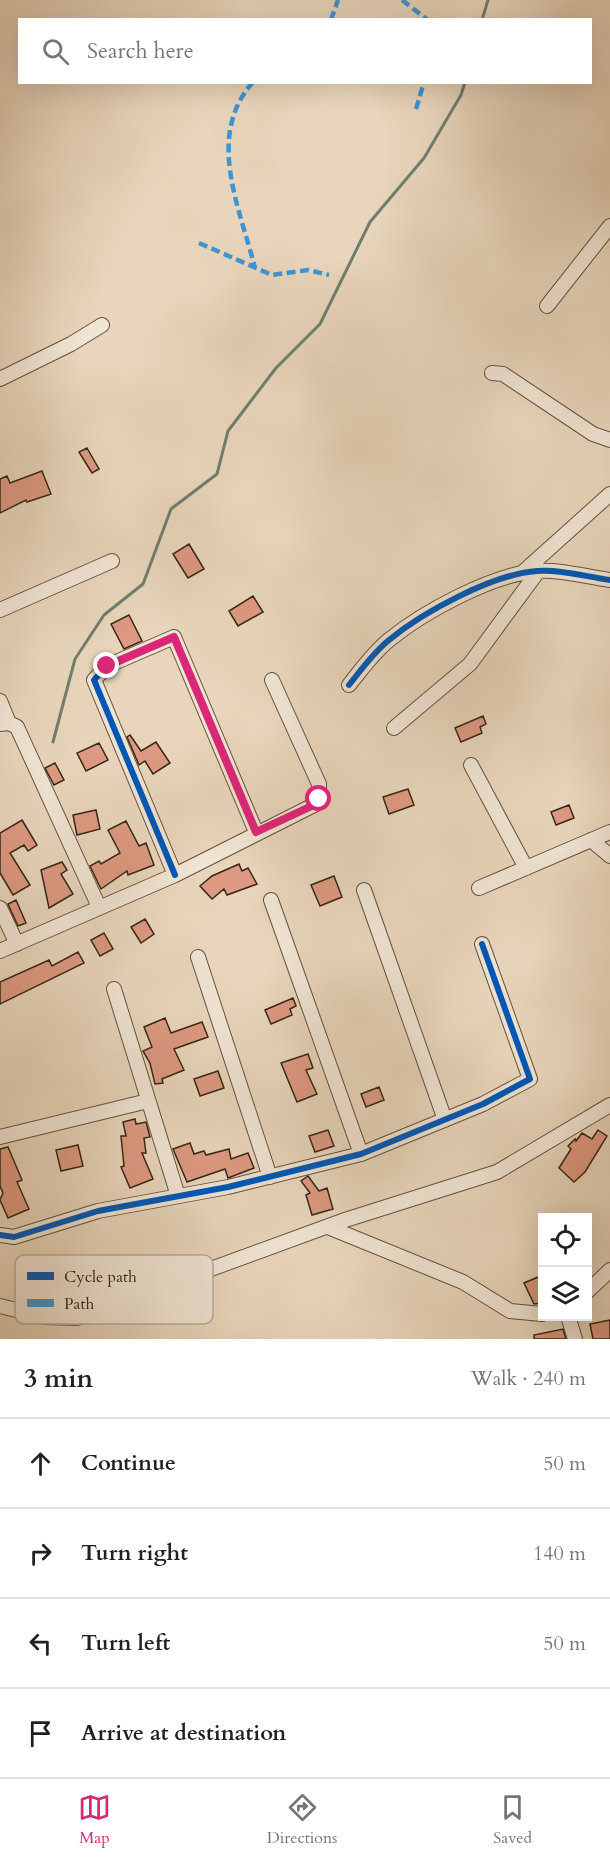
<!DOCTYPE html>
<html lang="en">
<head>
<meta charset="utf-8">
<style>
  body { margin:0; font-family:Cardo,serif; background:#f2f2f2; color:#202124 }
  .controls { position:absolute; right:18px; bottom:18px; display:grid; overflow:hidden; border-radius:0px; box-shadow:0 6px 24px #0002 }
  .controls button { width:54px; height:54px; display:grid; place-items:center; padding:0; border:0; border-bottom:2px solid #e0e0e0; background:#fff; color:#202124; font:30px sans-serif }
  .stop { position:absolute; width:18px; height:18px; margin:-14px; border:4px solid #db2777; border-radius:50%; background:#fff }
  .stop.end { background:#db2777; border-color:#fff; box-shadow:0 2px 6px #0008 }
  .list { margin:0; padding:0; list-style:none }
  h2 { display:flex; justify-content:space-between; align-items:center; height:78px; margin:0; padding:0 24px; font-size:26px }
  h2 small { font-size:20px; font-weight:400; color:#757577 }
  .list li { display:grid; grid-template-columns:39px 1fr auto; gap:18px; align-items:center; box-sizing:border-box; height:90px; padding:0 24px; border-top:2px solid #e0e0e0 }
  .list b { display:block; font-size:22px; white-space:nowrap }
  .list em { font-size:20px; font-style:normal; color:#757577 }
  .icon { flex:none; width:33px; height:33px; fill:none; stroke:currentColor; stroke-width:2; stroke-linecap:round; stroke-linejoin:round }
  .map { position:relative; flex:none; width:610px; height:1339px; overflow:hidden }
  .search { position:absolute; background:#fff; box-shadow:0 6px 24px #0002; left:18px; right:18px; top:18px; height:66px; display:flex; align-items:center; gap:15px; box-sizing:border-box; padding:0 21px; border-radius:0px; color:#757577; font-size:22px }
  .sheet { height:438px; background:#fff }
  nav { display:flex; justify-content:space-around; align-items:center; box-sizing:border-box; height:84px; border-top:2px solid #e0e0e0; background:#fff; font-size:16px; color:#757577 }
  nav a { display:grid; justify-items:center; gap:3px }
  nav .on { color:#db2777 }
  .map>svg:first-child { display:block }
</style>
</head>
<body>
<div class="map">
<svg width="610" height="1339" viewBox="0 0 610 1339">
  <rect width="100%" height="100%" fill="#e8d5bb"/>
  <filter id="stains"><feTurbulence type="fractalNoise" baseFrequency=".00333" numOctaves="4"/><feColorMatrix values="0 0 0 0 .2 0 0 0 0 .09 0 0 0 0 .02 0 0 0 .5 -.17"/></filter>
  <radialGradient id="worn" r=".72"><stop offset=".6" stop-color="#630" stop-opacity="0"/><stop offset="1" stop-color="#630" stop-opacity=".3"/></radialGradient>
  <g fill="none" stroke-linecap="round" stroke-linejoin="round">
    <!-- stream -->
    <path stroke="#707e71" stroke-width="3" d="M482 20 488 0
      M53 742 75 659 104 615 143 584 171 509 217 474 228 431 276 368 320 324 370 222 424 158 461 95 465 82"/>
  </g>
  <!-- building -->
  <path fill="#dd9981" stroke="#362616" stroke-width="1.5" d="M87 448 99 469 92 473 79 452Z
    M42 471 51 494 27 502 26 500 0 513V479L7 476 10 483Z
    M189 544 204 569 188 578 173 554Z
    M253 596 263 612 238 626 229 611Z
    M129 615 142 641 124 649 111 624Z
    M483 716 486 724 480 727 482 733 461 742 455 728Z
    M130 735 141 751 156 742 170 763 153 774 145 761 139 765 127 737Z
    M99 743 108 760 86 771 77 753Z
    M55 763 64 780 54 785 45 768Z
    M408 789 414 805 389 814 383 797Z
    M569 805 574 818 556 825 551 812Z
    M96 810 100 829 77 835 73 815Z
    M22 820 37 845 28 851 24 845 10 853 30 885 13 895 0 873V833Z
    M126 821 139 846 146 843 154 865 128 875 127 871 101 889 90 866 99 861 101 864 120 853 108 830Z
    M62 862 67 870 61 874 73 894 49 908 41 870Z
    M239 864 242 871 248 868 257 884 227 895 224 889 212 899 200 886 212 876Z
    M334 876 342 897 320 906 311 885Z
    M16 900 26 923 18 926 8 904Z
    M145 919 154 934 141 943 131 927Z
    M104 933 113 949 100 956 91 940Z
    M78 952 84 963 0 1004V982L49 960 52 966Z
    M293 998 296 1006 290 1009 292 1015 271 1024 265 1010Z
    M165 1018 171 1033 202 1022 208 1037 174 1049 184 1070 162 1079 163 1083 155 1084 150 1063 143 1051 152 1047 144 1027Z
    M308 1054 313 1068 306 1070 317 1094 297 1102 281 1063Z
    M218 1071 224 1088 200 1096 194 1079Z
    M379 1087 384 1100 366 1107 361 1094Z
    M135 1119 136 1124 146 1122 150 1137 144 1138 146 1153H142L153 1179 130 1188 121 1167 124 1166 121 1136H126L123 1122Z
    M328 1130 334 1146 315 1152 309 1136Z
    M598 1130 607 1136 585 1172 574 1182 559 1168 571 1149 568 1146 575 1139 576 1141 582 1133 592 1139Z
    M190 1143 194 1154 204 1151 206 1155 229 1149 231 1159 248 1153 254 1168 228 1178 225 1169 187 1182 173 1149Z
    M78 1145 83 1166 61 1171 56 1150Z
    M8 1147 22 1180 17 1182 29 1209 8 1218 0 1200 3 1193 0 1186V1149Z
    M308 1176 319 1191 327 1188 333 1209 312 1215 306 1195 310 1193 301 1181Z
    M543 1275V1303L534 1304 524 1283Z
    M610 1320V1339H593L590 1324Z
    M563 1329 566 1339H534V1335Z"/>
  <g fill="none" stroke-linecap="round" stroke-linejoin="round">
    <!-- minor casing -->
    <g stroke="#62523f" stroke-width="16">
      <path id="minor" d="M547 306 610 226
        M492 373 503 374 593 434 610 440
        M0 379 71 344 102 325
        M522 573 610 494
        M0 610 112 561
        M349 685C361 670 373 653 389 640 423 612 493 574 537 571 560 569 587 577 610 580
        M0 701 9 723
        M0 724 9 723 17 727 99 907
        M394 728 470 664 539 570
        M471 765 526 868
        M591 840 610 856
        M175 875 94 680 107 666 174 637 256 832
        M479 888 610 832
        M364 890 445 1120
        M271 900 361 1154
        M0 908 17 944
        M0 951 175 875 316 804 319 799V784L272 680
        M198 957 270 1177
        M114 989 178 1196
        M0 1137 148 1101
        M328 1227 463 1282 510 1311 542 1314
        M0 1235 14 1237 98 1211 228 1187 361 1154 483 1104 530 1079 482 944
        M588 1291 610 1270
        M0 1306 45 1317 77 1318 342 1221 497 1172 610 1105
        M568 1316 575 1339"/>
    </g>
    <!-- minor -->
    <use href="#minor" stroke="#f0e4d3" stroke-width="14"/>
    <!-- quiet -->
    <path stroke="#3e95d4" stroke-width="4.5" stroke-dasharray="9 4.5" stroke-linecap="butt" d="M402 0 428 20
      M331 20 338 0
      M253 82C205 136 240 208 255 268
      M416 109 424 82
      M199 243 272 275 308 270 329 275"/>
    <!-- cycleway casing -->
    <g stroke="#f0e4d3" stroke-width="10">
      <path id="cycleway" d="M349 685C361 670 373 653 389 640 423 612 493 574 537 571 560 569 587 577 610 580
        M175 875 94 680 107 666 174 637 256 832
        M0 1235 14 1237 98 1211 228 1187 361 1154 483 1104 530 1079 482 944"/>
    </g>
    <!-- cycleway -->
    <use href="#cycleway" stroke="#0057b8" stroke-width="6"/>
  </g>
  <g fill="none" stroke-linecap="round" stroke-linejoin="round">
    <!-- route -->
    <path stroke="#db2777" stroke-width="8" d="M107 666 174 637 256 832 316 804 319 799"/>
  </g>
  <!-- legend -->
  <rect x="15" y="1255" width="198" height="69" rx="9" fill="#f0e4d3" stroke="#b8ab9a" stroke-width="1.5"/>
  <rect x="27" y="1272" width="27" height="8" fill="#0057b8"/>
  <rect x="27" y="1299" width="27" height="8" fill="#3e95d4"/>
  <g font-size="16" fill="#362616">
    <text x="64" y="1282">Cycle path</text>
    <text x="64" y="1309">Path</text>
  </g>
  <rect width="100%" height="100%" filter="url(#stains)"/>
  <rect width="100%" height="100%" fill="url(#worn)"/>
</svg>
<div class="controls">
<button><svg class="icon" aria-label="locate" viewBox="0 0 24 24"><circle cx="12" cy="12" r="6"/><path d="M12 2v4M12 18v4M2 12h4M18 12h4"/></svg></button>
<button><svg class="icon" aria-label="layers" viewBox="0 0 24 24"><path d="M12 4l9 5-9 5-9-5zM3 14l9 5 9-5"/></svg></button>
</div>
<div class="stop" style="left:319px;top:799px"></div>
<div class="stop end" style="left:107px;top:666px"></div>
<div class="search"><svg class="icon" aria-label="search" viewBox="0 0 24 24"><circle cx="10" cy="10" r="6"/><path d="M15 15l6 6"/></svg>Search here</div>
</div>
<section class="sheet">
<h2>3 min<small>Walk · 240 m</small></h2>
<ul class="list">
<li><svg class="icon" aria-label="ahead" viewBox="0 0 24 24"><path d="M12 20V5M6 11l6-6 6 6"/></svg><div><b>Continue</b></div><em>50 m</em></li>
<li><svg class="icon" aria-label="right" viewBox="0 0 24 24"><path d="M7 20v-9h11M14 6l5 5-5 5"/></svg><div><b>Turn right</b></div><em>140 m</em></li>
<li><svg class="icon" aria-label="left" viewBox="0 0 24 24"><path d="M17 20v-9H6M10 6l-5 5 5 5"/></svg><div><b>Turn left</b></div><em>50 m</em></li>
<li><svg class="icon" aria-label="arrive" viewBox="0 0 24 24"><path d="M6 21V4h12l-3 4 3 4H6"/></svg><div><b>Arrive at destination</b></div></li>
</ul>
</section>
<nav>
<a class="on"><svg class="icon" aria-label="map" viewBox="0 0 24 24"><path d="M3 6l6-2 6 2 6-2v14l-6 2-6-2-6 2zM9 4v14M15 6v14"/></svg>Map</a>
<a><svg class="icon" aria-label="directions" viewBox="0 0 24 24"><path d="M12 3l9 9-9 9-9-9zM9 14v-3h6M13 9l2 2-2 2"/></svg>Directions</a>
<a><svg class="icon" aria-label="saved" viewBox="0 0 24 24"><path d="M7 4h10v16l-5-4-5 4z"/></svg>Saved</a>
</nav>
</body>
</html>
